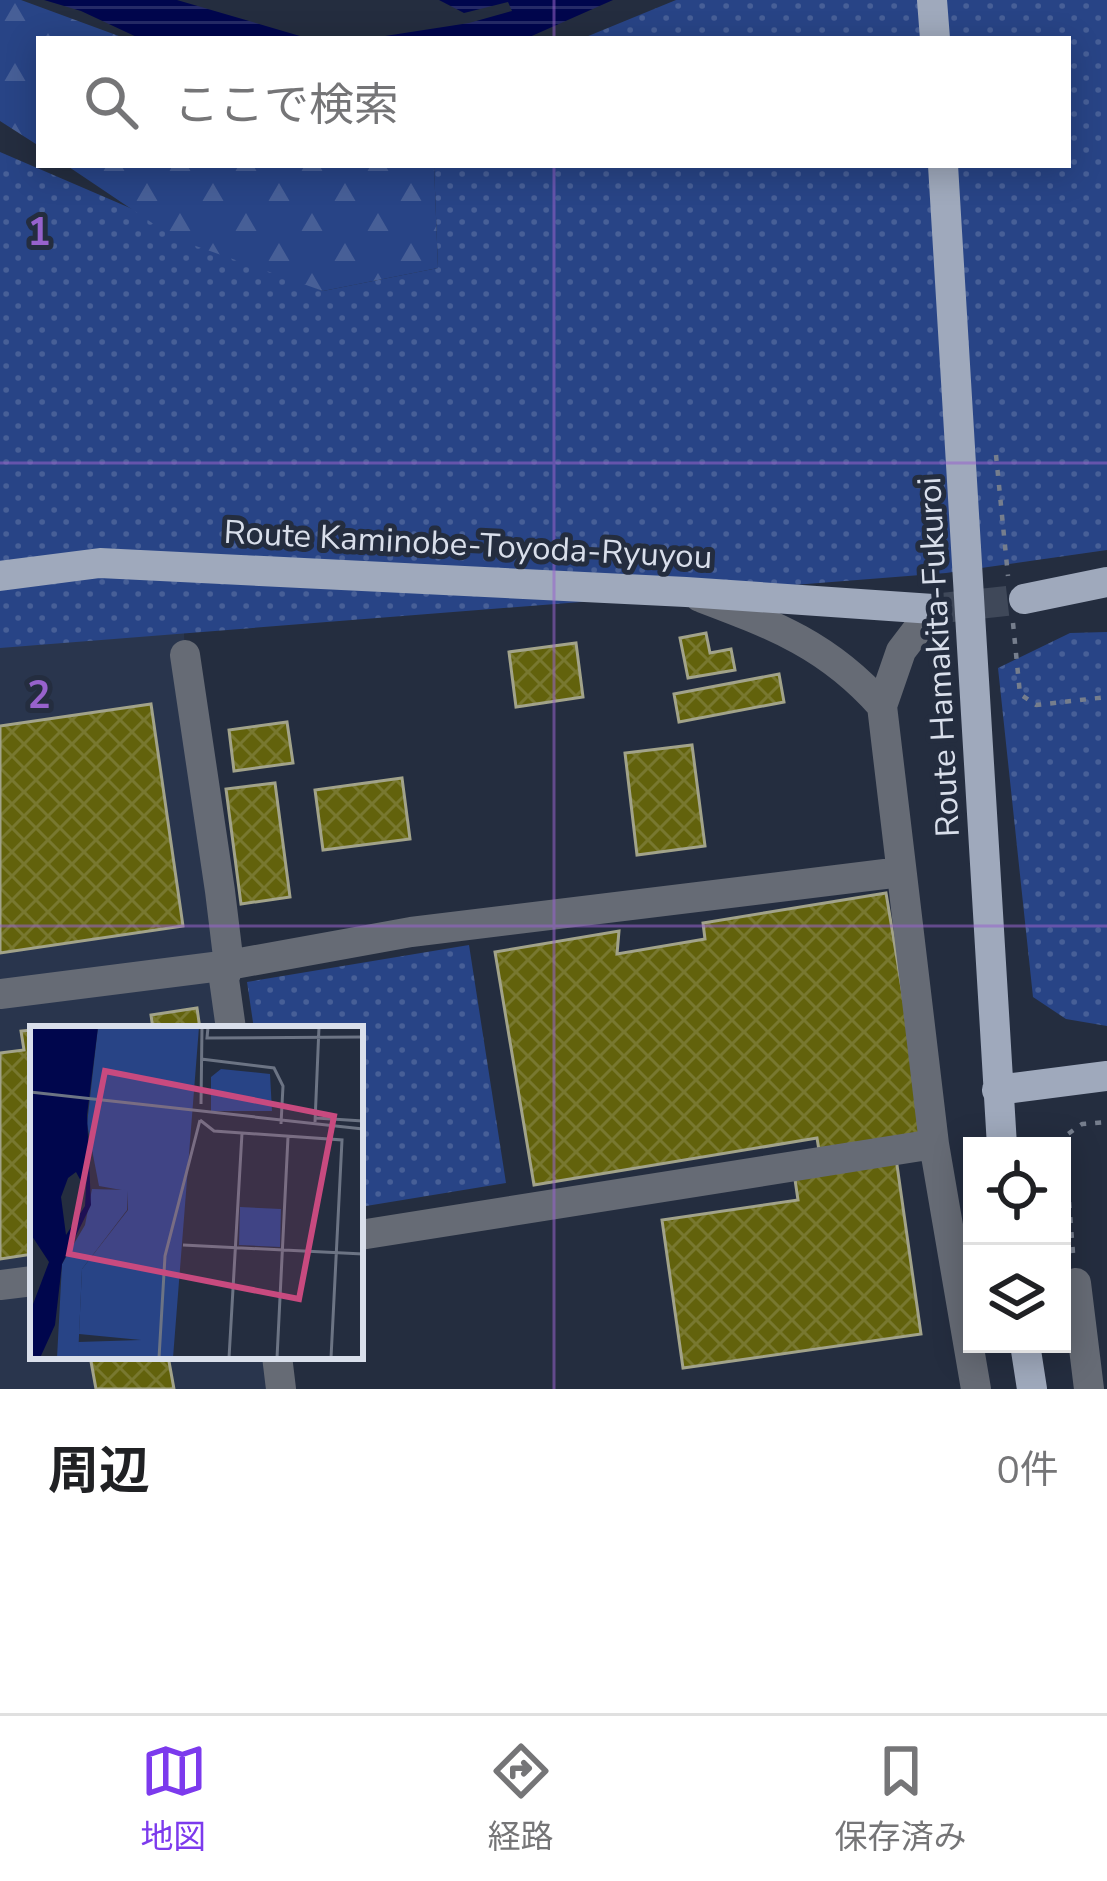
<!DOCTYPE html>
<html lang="ja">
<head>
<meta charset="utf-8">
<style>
  body { margin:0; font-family:"Nunito Sans","Noto Sans JP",sans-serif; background:#f2f2f2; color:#202124 }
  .controls { position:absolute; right:36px; bottom:36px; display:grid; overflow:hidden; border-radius:0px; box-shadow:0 6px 30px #0003 }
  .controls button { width:108px; height:108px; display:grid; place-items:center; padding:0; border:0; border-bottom:3px solid #e0e0e0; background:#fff; color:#202124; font:60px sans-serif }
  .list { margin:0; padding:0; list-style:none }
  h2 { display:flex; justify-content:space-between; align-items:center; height:156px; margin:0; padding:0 48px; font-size:51px }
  h2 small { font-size:39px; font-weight:400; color:#757577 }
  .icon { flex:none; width:66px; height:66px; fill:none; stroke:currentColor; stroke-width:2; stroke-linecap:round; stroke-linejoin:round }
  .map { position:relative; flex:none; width:1107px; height:1389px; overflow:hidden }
  .search { position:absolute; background:#fff; box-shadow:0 6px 30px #0003; left:36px; right:36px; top:36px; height:132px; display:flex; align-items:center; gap:30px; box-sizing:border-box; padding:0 42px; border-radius:0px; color:#757577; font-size:45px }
  .sheet { height:324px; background:#fff }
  nav { display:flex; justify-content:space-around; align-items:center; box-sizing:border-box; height:168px; border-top:3px solid #e0e0e0; background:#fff; font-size:33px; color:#757577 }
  nav a { display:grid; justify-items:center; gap:6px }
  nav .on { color:#7c3aed }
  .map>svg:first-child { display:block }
</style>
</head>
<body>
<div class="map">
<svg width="1107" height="1389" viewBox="0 0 1107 1389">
  <defs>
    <pattern id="grass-dots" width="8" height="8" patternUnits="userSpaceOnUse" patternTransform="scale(3)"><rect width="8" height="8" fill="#284486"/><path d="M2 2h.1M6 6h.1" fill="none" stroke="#475f97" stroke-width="1.8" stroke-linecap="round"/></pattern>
    <pattern id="forest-firs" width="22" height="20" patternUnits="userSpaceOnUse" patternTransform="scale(3)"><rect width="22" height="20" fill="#284486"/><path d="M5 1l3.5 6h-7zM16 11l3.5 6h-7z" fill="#475f97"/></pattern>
    <pattern id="water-rules" width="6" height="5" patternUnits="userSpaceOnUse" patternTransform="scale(3)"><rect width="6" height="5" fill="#00064d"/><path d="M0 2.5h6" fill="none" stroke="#252a67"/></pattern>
    <pattern id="building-cross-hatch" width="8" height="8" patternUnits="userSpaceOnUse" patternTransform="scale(3)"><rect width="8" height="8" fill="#62620c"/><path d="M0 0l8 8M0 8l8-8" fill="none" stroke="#787830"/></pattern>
  </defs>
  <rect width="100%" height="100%" fill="#242d3f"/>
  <!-- built -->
  <path fill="#29354d" d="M181 567 185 655 234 1029H33V1356H277L282 1389H0V574Z"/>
  <!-- grass -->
  <path fill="url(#grass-dots)" d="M676 0H1107V550L946 573 0 648V152L323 291 438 268 434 165H1068V39H581Z
    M1107 632V1026L1066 1019 1033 997 998 668 1070 633Z
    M469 945 506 1183 360 1207V1029H254L247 982Z"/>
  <!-- forest -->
  <path fill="url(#forest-firs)" d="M0 0H21L127 39H39V146L0 121Z
    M66 165H434L438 268 323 291 176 239Z"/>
  <!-- water -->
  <path fill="url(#water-rules)" d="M44 0H177L300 36H385L469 23 512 11 508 2 464 13 439 0H613L525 39H141L81 11Z"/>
  <!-- building -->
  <path fill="url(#building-cross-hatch)" stroke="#a2a38a" stroke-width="3" d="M706 633 710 653 731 649 735 670 688 678 680 638Z
    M576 643 583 697 516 707 509 652Z
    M779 674 784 702 679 722 674 694Z
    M151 704 183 926 0 953V726Z
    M287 722 293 763 234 771 229 730Z
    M692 745 705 846 637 855 625 753Z
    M402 778 410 839 323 850 315 790Z
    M275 783 290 897 241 904 226 789Z
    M886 893 927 1138 820 1156 817 1138 534 1185 495 952 619 931 617 954 705 939 703 923Z
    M197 1008 200 1029H153L151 1015Z
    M33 1030V1254L0 1259V1053L24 1050 21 1031Z
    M895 1151 921 1334 683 1368 662 1220 798 1200 793 1166Z
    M90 1356H168L174 1389H96Z"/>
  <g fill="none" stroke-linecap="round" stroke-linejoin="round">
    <!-- major-tunnel -->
    <path stroke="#3f4859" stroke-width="30" stroke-dasharray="30 15" stroke-linecap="butt" d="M933 609 1024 599"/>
    <!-- path -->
    <path stroke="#767e8d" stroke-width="4.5" stroke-dasharray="6 9" stroke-linecap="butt" d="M996 455 1008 576
      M1013 623 1020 694 1036 705 1107 697
      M1073 1253 1065 1149 1068 1134 1082 1124 1107 1122"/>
    <!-- minor -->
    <path stroke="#666b75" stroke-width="30" d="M700 597C774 625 828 645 882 706
      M933 609 901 651 882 706 934 1144 976 1389
      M185 655 220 891 229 965 224 979 231 1029
      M0 994 229 965 411 932 901 872
      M360 1235 934 1144
      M1076 1283 1089 1389
      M0 1285 33 1281
      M277 1356 281 1389"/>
    <!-- major -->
    <path stroke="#9fa9bc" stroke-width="30" d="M932 0 935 39
      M943 165 1002 1146
      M0 576 100 563 686 592 933 609
      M1024 599 1107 582
      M997 1090 1107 1076
      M1025 1344 1032 1389"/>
  </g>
  <!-- grid -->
  <path fill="none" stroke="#9762cc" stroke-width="3" stroke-opacity="0.55" d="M554 0V39M554 165V1389M0 463H1107M0 926H1107"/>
  <g text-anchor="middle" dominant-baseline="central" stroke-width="10" stroke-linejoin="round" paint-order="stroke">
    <!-- street labels -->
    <g font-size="33" fill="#d9dfeb" stroke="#242d3f">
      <text transform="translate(468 545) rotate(3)">Route Kaminobe-Toyoda-Ryuyou</text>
      <text transform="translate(939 657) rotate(-93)">Route Hamakita-Fukuroi</text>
    </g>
  </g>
  <!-- overview -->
  <g transform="translate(30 1026)">
    <rect width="333" height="333" fill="#242d3f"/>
    <path d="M68 1H169L143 332H48V316L111 314 49 308 52 243 98 184 97 165 69 160 57 98ZM191 43 240 48 242 85H181V51ZM210 181 251 183 250 221 209 219Z" fill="#284486"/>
    <path d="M62 163 97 164V184L52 243 48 332H27L32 238 55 199Z" fill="#284486"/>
    <path d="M0 1H68L57 89 61 179 32 238 25 299 10 332H0V286L19 236 0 207ZM57 144 55 180 36 209 31 171 38 152 46 146 52 157Z" fill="#00064d" fill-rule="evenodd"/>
    <path fill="none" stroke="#6c7484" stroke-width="3" d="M178 1 177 12 333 11M171 33 244 42 253 60 251 98M0 66 333 103M171 78 172 1M286 92 333 95M170 94 184 105 312 114 301 332M285 96 289 1M153 219 333 228M129 332 135 230 170 94M199 332 212 107M247 332 258 111"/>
    <path fill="#c84a7f" fill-opacity="0.15" stroke="#c84a7f" stroke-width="6" d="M75 45 304 90 269 273 39 228Z"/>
    <rect width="333" height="333" fill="none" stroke="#d9dfeb" stroke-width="6"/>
  </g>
  <g font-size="39" text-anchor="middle" font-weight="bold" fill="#9762cc" stroke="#242d3f" stroke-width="10" stroke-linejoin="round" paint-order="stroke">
    <text x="39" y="245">1</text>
    <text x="39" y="708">2</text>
  </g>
</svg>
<div class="controls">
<button><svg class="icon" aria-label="locate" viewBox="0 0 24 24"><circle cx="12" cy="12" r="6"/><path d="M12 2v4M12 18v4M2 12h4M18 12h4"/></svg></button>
<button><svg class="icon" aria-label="layers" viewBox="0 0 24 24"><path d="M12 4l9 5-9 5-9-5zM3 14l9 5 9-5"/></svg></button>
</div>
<div class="search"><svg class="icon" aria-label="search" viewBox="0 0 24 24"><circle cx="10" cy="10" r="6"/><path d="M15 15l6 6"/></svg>ここで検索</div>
</div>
<section class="sheet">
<h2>周辺<small>0件</small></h2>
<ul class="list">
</ul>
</section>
<nav>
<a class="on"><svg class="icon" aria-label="map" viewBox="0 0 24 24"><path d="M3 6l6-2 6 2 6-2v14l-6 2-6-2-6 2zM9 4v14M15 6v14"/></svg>地図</a>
<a><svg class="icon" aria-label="directions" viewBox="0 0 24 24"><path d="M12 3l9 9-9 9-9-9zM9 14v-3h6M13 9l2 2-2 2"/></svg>経路</a>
<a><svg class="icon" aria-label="saved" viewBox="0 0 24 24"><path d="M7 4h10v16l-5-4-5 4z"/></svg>保存済み</a>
</nav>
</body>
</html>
